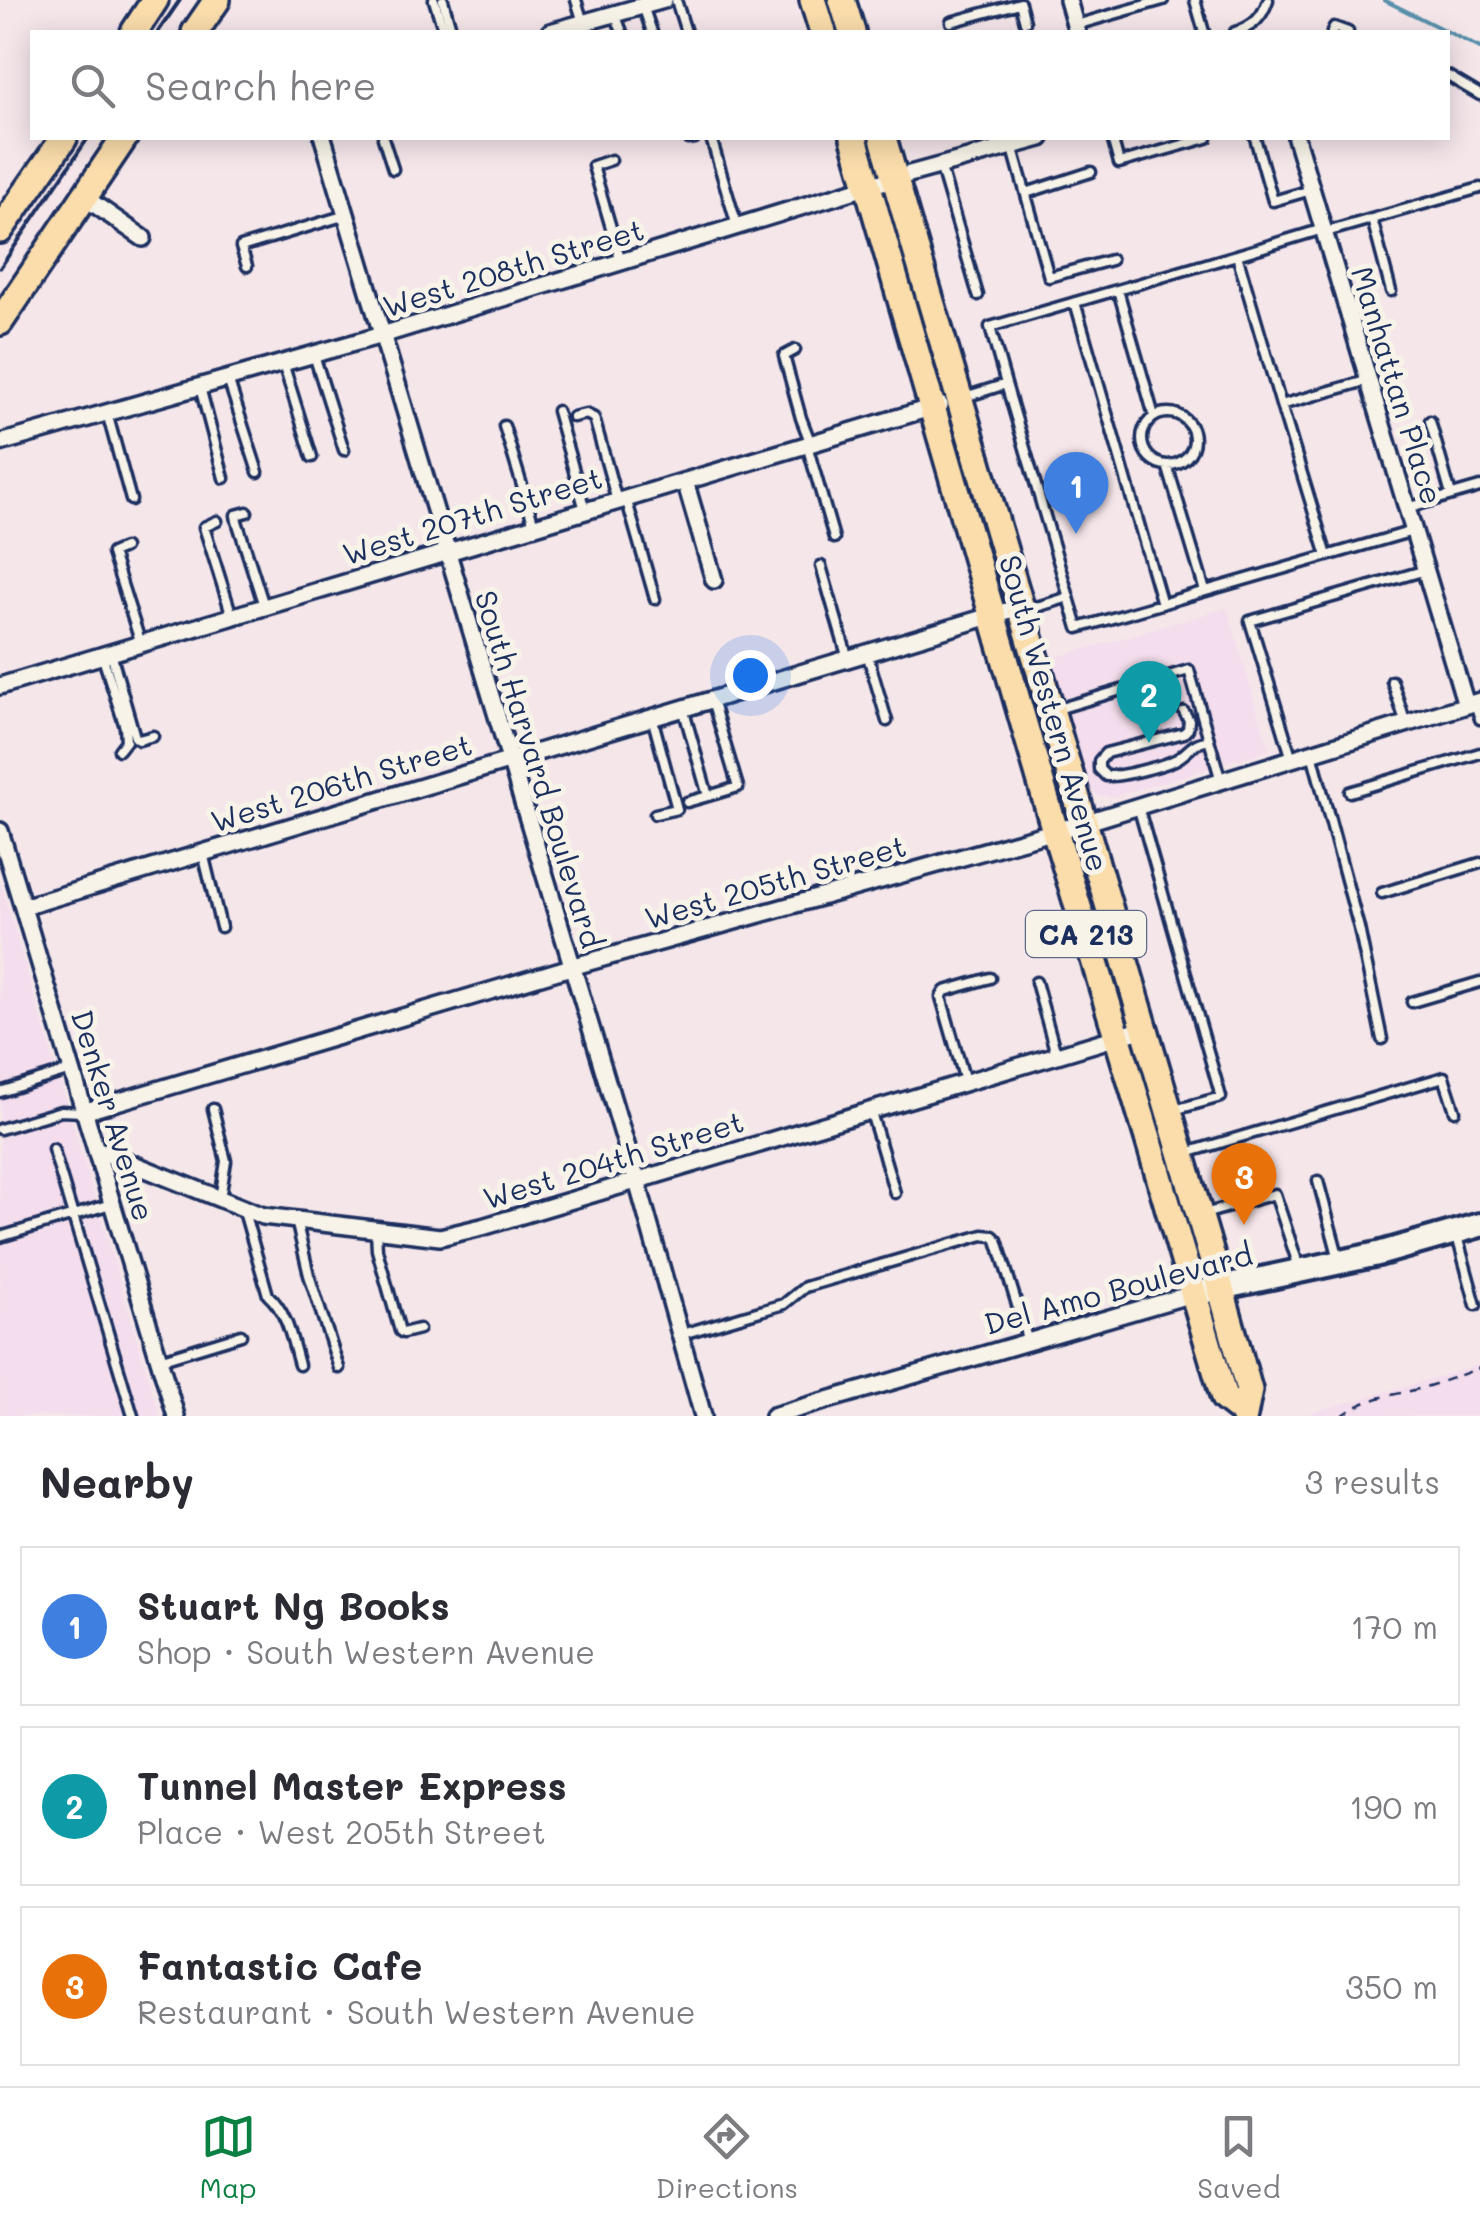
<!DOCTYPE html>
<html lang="en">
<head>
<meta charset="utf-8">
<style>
  body { margin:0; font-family:Mali,sans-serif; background:#f7f7f7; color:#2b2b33 }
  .you { position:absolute; left:750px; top:675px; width:35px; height:35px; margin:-25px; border:8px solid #fff; border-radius:50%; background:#1a73e8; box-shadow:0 0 0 15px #1a73e833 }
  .badge { display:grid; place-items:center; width:65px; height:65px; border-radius:50%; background:#0b8043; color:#fff; font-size:32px; font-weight:700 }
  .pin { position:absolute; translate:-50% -82px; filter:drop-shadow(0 2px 5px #0008) }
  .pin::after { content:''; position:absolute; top:52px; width:35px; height:30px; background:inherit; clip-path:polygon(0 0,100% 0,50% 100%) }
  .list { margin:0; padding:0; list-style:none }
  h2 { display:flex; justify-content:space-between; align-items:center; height:130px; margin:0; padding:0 40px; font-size:42px }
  h2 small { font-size:32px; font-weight:400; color:#7c7c81 }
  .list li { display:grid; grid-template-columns:65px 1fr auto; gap:30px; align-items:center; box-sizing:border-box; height:160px; margin:0 20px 20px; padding:0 20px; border:2px solid #e1e1e2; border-radius:0px }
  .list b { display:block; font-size:38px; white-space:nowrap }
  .list p { margin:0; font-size:32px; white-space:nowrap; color:#7c7c81 }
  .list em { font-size:32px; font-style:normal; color:#7c7c81 }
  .icon { flex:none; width:55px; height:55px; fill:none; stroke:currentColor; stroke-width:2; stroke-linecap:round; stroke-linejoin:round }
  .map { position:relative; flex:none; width:1480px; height:1416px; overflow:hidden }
  .search { position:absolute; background:#fff; box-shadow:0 5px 25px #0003; left:30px; right:30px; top:30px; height:110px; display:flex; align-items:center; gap:25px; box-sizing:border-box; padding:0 35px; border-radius:0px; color:#7c7c81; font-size:38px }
  .sheet { height:670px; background:#fff }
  nav { display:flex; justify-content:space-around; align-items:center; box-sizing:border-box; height:140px; border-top:2px solid #e1e1e2; background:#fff; font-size:28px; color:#7c7c81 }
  nav a { display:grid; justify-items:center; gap:5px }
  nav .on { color:#0b8043 }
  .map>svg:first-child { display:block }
</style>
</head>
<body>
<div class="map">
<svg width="1480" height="1416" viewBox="0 0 1480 1416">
  <rect width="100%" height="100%" fill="#f5e6ea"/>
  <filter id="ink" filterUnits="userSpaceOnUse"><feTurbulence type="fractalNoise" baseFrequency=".01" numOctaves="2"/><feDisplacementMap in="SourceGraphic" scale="20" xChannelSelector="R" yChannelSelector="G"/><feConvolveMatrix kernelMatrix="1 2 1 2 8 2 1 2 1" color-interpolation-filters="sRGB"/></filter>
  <g filter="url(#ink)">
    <!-- built -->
    <path fill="#f4ddec" d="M1227 608 1269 750 1112 797 1097 795 1085 783 1048 660Z
      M0 882 160 1416H0Z
      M1480 1365V1416H1301Z"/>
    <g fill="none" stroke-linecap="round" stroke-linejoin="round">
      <!-- stream -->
      <path stroke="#5890aa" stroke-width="4" d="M1384 0 1480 48"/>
      <!-- lane casing -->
      <g stroke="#1b2f5e" stroke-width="15">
        <path id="lane" d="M434 0 444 32
          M443 0 452 32
          M576 0 586 32
          M676 0 686 32
          M1195 0 1204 32
          M643 6 652 32
          M615 14 622 32
          M951 22 1020 3 1025 22
          M1076 25 1163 0
          M1235 32C1253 27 1262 18 1268 0
          M1332 32 1334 27 1348 32
          M1448 76 1480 95
          M383 138 393 169
          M711 138 737 226
          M1112 138 1119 163 1207 138
          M1255 138 1273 201 1311 190
          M688 139 695 138
          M1012 145 1049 277 1111 260
          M611 160 593 166 621 262
          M940 165 978 295
          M1026 193 1091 172
          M1372 219 1391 291
          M1323 229 1237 255 1281 405 1369 380
          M1326 232 1480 188
          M247 266 241 247 346 215
          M1118 290 1154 416
          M1075 302 1162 604
          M795 350 784 356 801 418 811 444
          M314 355 344 450
          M283 363 312 457
          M228 379 258 472
          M1006 384 990 327 1237 255
          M200 387 224 478
          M965 397 1006 384 1078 628 1413 531
          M1281 405 1327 556
          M557 411 585 510
          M1142 439a26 26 0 1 1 52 0a26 26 0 1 1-52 0Z
          M107 413 131 500
          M573 417 586 414 594 418 617 501
          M1430 421 1451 495
          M504 426 534 525
          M807 445 834 538
          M1167 465 1205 591
          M626 498 655 599
          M1407 508 1480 487
          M247 512 236 515 237 521 264 606
          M217 521 204 527 232 616
          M124 548 112 553 141 644
          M821 566 848 659
          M1025 607 1040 606 1069 597
          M111 653 135 737 139 740 153 736
          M867 653 887 721
          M102 655 125 727 126 741 119 750
          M1392 681 1406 724
          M1475 703 1480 719
          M683 708 708 796 687 802
          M1054 710 1189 670 1221 781
          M1184 712 1189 720 1188 729 1184 733 1106 753 1099 761V769L1106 776C1121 777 1169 765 1180 757 1195 746 1189 745 1209 740
          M652 717 677 809 655 814
          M1312 753 1359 928 1382 1039
          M1292 759 1250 621 1426 570
          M1350 792 1480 753
          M708 796 738 787 712 700
          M1138 806 1221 1097 1174 1110
          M203 853 221 927
          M1382 893 1480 863
          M1036 982 1056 1054
          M1412 1002 1480 982
          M965 1081 941 997 945 991 990 978
          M0 1092 71 1070
          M213 1109 226 1161 220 1199
          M870 1109 895 1193
          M0 1129 61 1111 83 1112
          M53 1149 133 1416
          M1186 1153 1444 1077 1455 1111
          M1318 1181 1339 1259
          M243 1208 268 1295C288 1313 292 1341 299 1365
          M1204 1214 1275 1194 1299 1267
          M296 1220 309 1275 339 1368
          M376 1230 377 1250 400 1331 403 1333 419 1329
          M1457 1236 1476 1305
          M0 1237 111 1204
          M1020 1313 1028 1343
          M679 1335 784 1304 805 1287 983 1235 993 1236 997 1240 1018 1308
          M159 1360 241 1335"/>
      </g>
      <!-- street casing -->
      <g stroke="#1b2f5e" stroke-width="22">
        <path id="street" d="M1068 0 1077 32
          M550 32 664 0
          M323 138 637 1181 703 1416
          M1296 138 1466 705
          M84 197 143 238
          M0 443 382 335 895 178 1041 138
          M685 481 714 580
          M0 686 940 405
          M0 831 176 1416
          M23 907 1020 607
          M83 1112 571 967 1084 823 1480 701
          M96 1149 263 1216 440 1237 482 1227 1144 1029
          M773 1416 1192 1294"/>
      </g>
      <!-- secondary casing -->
      <g stroke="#1b2f5e" stroke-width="30">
        <path id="secondary" d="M1192 1294 1378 1254 1480 1225"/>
      </g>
      <!-- primary casing -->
      <g stroke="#1b2f5e" stroke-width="32">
        <path id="primary" d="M813 0 823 32
          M842 0 852 32
          M134 32 155 0
          M195 32 217 0
          M854 138 1055 831 1148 1138 1224 1398 1243 1413
          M883 138 1213 1261 1249 1390 1244 1416
          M0 230 64 138
          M0 322 124 138"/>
      </g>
      <!-- path -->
      <path stroke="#1b2f5e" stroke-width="2.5" stroke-dasharray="10 8" stroke-linecap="butt" d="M1342 1416C1362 1400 1386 1396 1410 1391 1433 1386 1457 1376 1480 1368"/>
      <!-- lane -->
      <use href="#lane" stroke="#f7f3e8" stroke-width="8"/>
      <!-- street -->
      <use href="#street" stroke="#f7f3e8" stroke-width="15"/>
      <!-- secondary -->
      <use href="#secondary" stroke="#f7f3e8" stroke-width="22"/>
      <!-- primary -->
      <use href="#primary" stroke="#faddab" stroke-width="25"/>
      <!-- rail -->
      <path stroke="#1b2f5e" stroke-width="4" d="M158 32 180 0
        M0 268 88 138"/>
    </g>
  </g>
  <g text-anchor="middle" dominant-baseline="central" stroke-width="10" stroke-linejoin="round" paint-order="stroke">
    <!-- shield labels -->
    <rect fill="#f7f3e8" stroke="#5d6a87" stroke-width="2.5" x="1026" y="911" width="120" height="46" rx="8"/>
    <g font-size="28" font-weight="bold" fill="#1b2f5e">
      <text x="1086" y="934">CA 213</text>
    </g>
    <!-- street labels -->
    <g font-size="30" fill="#1b2f5e" stroke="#f7f3e8">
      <text transform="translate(513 267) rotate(-17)">West 208th Street</text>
      <text transform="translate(1398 385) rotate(73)">Manhattan Place</text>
      <text transform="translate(472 515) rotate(-17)">West 207th Street</text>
      <text transform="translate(1055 713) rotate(74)">South Western Avenue</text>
      <text transform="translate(540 769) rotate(73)">South Harvard Boulevard</text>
      <text transform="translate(341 782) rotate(-17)">West 206th Street</text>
      <text transform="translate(775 881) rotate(-16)">West 205th Street</text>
      <text transform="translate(114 1115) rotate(73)">Denker Avenue</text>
      <text transform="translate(613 1159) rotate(-17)">West 204th Street</text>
      <text transform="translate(1118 1288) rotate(-15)">Del Amo Boulevard</text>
    </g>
  </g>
</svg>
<div class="you"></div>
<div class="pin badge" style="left:1076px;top:534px;background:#3f7fe0">1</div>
<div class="pin badge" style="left:1149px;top:743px;background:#0f9aa8">2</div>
<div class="pin badge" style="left:1244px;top:1225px;background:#e8710a">3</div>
<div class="search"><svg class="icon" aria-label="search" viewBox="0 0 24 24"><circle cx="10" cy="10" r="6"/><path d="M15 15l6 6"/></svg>Search here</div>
</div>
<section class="sheet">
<h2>Nearby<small>3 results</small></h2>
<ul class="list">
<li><span class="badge" style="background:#3f7fe0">1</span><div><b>Stuart Ng Books</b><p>Shop · South Western Avenue</p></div><em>170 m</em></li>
<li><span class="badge" style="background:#0f9aa8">2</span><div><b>Tunnel Master Express</b><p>Place · West 205th Street</p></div><em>190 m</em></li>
<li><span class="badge" style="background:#e8710a">3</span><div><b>Fantastic Cafe</b><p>Restaurant · South Western Avenue</p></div><em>350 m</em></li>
</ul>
</section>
<nav>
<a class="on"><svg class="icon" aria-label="map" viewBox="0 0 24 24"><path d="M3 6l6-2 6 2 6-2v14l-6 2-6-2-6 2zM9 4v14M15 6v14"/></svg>Map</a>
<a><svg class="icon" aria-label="directions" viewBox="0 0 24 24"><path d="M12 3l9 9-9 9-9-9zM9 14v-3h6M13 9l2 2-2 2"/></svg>Directions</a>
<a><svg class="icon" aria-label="saved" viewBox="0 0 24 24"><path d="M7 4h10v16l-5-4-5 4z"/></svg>Saved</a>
</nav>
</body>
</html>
